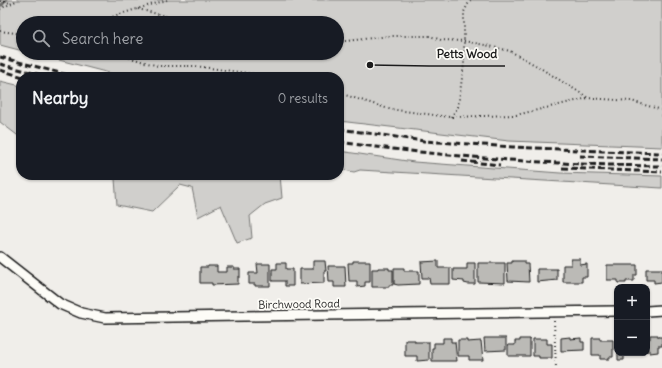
<!DOCTYPE html>
<html lang="en">
<head>
<meta charset="utf-8">
<style>
  body { margin:0; font-family:Delius,sans-serif; background:#20242c; color:#f1f3f6 }
  .controls { position:absolute; right:12px; bottom:12px; display:grid; overflow:hidden; border-radius:8px; box-shadow:0 1px 3px #0004 }
  .controls button { width:36px; height:36px; display:grid; place-items:center; padding:0; border:0; border-bottom:1px solid #363941; background:#171b24; color:#f1f3f6; font:20px sans-serif }
  .list { margin:0; padding:0; list-style:none }
  h2 { display:flex; justify-content:space-between; align-items:center; height:52px; margin:0; padding:0 16px; font-size:17px }
  h2 small { font-size:13px; font-weight:400; color:#9ea1a6 }
  .icon { flex:none; width:22px; height:22px; fill:none; stroke:currentColor; stroke-width:2; stroke-linecap:round; stroke-linejoin:round }
  .map { position:relative; flex:none; width:662px; height:368px; overflow:hidden }
  .search { position:absolute; background:#171b24; box-shadow:0 1px 3px #0004; left:16px; top:16px; width:328px; height:44px; display:flex; align-items:center; gap:10px; box-sizing:border-box; padding:0 14px; border-radius:22px; color:#9ea1a6; font-size:15px }
  .panel { position:absolute; background:#171b24; box-shadow:0 1px 3px #0004; left:16px; top:72px; width:328px; height:108px; border-radius:16px }
  .map>svg:first-child { display:block }
</style>
</head>
<body>
<div class="map">
<svg width="662" height="368" viewBox="0 0 662 368">
  <rect width="100%" height="100%" fill="#f0eeea"/>
  <filter id="ink" filterUnits="userSpaceOnUse"><feTurbulence type="fractalNoise" baseFrequency=".025" numOctaves="2"/><feDisplacementMap in="SourceGraphic" scale="8" xChannelSelector="R" yChannelSelector="G"/><feConvolveMatrix kernelMatrix="1 2 1 2 8 2 1 2 1" color-interpolation-filters="sRGB"/></filter>
  <g filter="url(#ink)">
    <!-- green -->
    <path fill="#d0cfcc" stroke="#767674" d="M0 0H662V147L509 141 339 121V77H125L32 53H337V23H23V51L0 45Z
      M0 81 21 86V138L0 122Z
      M339 151 414 162 560 173 662 176V188L360 170 354 172 339 169Z
      M102 175H280L282 198 265 204 250 216 252 238 237 243 221 205 198 217 192 188 180 185 152 212 117 205 115 179Z"/>
    <g fill="none" stroke-linecap="round" stroke-linejoin="round">
      <!-- stream -->
      <path stroke="#706f6d" stroke-width="3" d="M0 5H2L6 0"/>
    </g>
    <!-- building -->
    <path fill="#bbbab6" stroke="#1c1c1c" d="M571 259H580V265L587 264V277H582V282H563V265H571Z
      M313 261H325L326 271H324V283L300 284V269H313Z
      M353 261H370V282H365V286L357 287V281H349L348 263H353Z
      M438 261V268H450V284H430L429 278H422L421 262Z
      M512 261H524V264H528L529 282 508 281 507 263H512Z
      M277 263H286V269H293V286H285V281H272V269H277Z
      M467 263H475V284H468L464 283V281L453 280V269H467Z
      M478 263H505V283L478 282Z
      M257 264H270V286H255V284H249V273H258Z
      M607 265H637V275H634V281H626V283H618V280H607Z
      M208 266H217V272H227V267H234V269H240V277H238V284L212 285V283H200V267H208Z
      M328 266H345L346 287H334V282H329Z
      M378 268H389V270H393V285H389V287H372V269H378Z
      M394 268H404V271H419V284L398 285 394 284Z
      M537 269H557V280L537 282Z
      M646 269H662V282L654 283V280H646Z
      M650 335H658V337H662V346H658V352L650 353V350H647V352V339H650Z
      M570 337V339L581 338V342H584V350L561 351V338Z
      M443 338H451V342H455L457 361H432V348H434V343H443Z
      M484 338H506V350L485 351Z
      M592 338H600V340H613V357H609V359H600V355H592Z
      M520 339H530V356H508V345H515V341H520Z
      M533 339H547V344H552V358H539V356H533Z
      M405 340H415V342H429V360L417 361V356H405Z
      M458 340H467V342L481 341 483 360H469V356H458Z
      M618 353H637V354L624 355V360H618Z"/>
    <g fill="none" stroke-linecap="round" stroke-linejoin="round">
      <!-- minor casing -->
      <g stroke="#1c1c1c" stroke-width="12">
        <path id="minor" d="M0 257 60 304 81 313 105 318 617 311
          M647 311 662 310"/>
      </g>
      <!-- path -->
      <path stroke="#1c1c1c" stroke-width="2" stroke-dasharray="1 3" stroke-linecap="butt" d="M0 1 11 3
        M0 9 18 0
        M138 9 192 23
        M98 23 117 15 167 0
        M0 31 23 34
        M337 42 390 36H430L441 40 464 41 485 45 510 51 537 66 587 97
        M114 53 158 66H195L276 77
        M339 93 389 109 449 117 516 115 588 98 631 101 662 110
        M451 117 458 107 464 64V12L470 0
        M554 321 556 368"/>
      <!-- minor -->
      <use href="#minor" stroke="#fdfcf7" stroke-width="9"/>
      <!-- rail -->
      <path stroke="#1c1c1c" stroke-width="3" stroke-dasharray="6 3" stroke-linecap="butt" d="M0 57 75 77
        M0 64 48 77
        M0 70 23 77
        M339 129 424 141 513 147 602 151 662 153
        M339 142C445 157 555 165 662 166
        M580 156 662 159
        M462 161 500 165
        M562 168 662 172"/>
    </g>
  </g>
  <g text-anchor="middle" dominant-baseline="central" stroke-width="3.5" stroke-linejoin="round" paint-order="stroke">
    <!-- street labels -->
    <g font-size="11" fill="#1c1c1c" stroke="#fdfcf7">
      <text transform="translate(299 304) rotate(-1)">Birchwood Road</text>
    </g>
  </g>
  <!-- callouts -->
  <path fill="none" stroke="#1c1c1c" stroke-width="1.5" d="M370 65L429 66H505"/>
  <circle fill="#1c1c1c" stroke="#fdfcf7" stroke-width="1.5" cx="370" cy="65" r="4"/>
  <g font-size="12" text-anchor="middle" font-weight="bold" fill="#1c1c1c" stroke="#fdfcf7" stroke-width="3.5" stroke-linejoin="round" paint-order="stroke">
    <text x="467" y="58">Petts Wood</text>
  </g>
</svg>
<div class="controls">
<button>+</button>
<button>−</button>
</div>
<div class="search"><svg class="icon" aria-label="search" viewBox="0 0 24 24"><circle cx="10" cy="10" r="6"/><path d="M15 15l6 6"/></svg>Search here</div>
<section class="panel">
<h2>Nearby<small>0 results</small></h2>
<ul class="list">
</ul>
</section>
</div>
</body>
</html>
